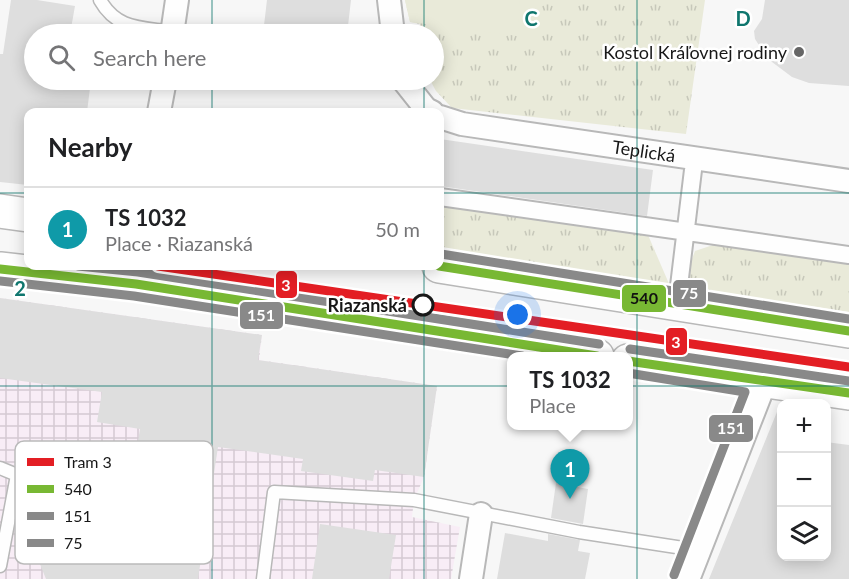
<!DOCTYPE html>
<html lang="en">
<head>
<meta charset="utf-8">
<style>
  body { margin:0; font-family:Lato,sans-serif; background:#f6f6f6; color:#202124 }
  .controls { position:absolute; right:18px; bottom:18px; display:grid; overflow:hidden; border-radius:12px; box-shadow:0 3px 15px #0003 }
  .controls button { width:54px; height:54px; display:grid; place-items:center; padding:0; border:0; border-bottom:2px solid #e0e0e0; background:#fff; color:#202124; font:30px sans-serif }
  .you { position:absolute; left:518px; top:315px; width:21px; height:21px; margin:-15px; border:4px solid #fff; border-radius:50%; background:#1a73e8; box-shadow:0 0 0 9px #1a73e833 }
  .badge { display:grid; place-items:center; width:39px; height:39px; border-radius:50%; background:#666; color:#fff; font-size:20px; font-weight:700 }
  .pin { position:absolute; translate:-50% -50px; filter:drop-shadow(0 2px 3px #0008) }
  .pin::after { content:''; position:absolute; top:32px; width:21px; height:18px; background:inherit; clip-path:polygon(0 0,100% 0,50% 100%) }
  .popup { position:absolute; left:507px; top:352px; width:126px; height:78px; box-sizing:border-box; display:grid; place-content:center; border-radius:12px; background:#fff; filter:drop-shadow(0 2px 4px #0005); font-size:20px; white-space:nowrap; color:#757577 }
  .popup b { font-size:22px; color:#202124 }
  .popup::after { content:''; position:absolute; left:50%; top:100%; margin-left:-12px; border:12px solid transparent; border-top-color:#fff }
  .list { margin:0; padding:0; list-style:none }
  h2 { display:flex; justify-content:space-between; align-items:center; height:78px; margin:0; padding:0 24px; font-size:26px }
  h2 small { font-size:20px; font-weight:400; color:#757577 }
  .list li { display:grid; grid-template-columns:39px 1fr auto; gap:18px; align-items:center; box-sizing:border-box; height:84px; padding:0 24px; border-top:2px solid #e0e0e0 }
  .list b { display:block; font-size:22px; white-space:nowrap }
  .list p { margin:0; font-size:20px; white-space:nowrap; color:#757577 }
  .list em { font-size:20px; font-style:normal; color:#757577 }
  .icon { flex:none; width:33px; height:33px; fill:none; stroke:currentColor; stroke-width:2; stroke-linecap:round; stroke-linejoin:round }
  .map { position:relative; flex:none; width:849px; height:579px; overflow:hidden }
  .search { position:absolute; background:#fff; box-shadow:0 3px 15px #0003; left:24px; top:24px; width:420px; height:66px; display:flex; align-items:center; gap:15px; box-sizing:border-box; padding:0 21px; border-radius:33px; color:#757577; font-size:22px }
  .panel { position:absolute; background:#fff; box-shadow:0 3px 15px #0003; left:24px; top:108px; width:420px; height:162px; border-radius:12px }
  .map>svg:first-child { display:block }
</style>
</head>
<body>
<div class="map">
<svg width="849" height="579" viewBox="0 0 849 579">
  <defs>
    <pattern id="industrial-grid" width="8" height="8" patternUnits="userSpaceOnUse" patternTransform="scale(1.5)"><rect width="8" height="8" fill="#f8edf6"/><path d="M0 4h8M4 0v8" fill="none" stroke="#d4cad2"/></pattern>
    <pattern id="grass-tufts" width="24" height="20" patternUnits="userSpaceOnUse" patternTransform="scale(1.5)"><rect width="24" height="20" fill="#e9ead9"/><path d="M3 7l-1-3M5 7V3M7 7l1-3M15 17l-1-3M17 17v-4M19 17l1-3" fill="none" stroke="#c7c8ba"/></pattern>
  </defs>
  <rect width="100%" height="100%" fill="#f7f7f7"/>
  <!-- industrial -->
  <path fill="url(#industrial-grid)" d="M0 298 262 335 259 360 437 386 424 477 414 500 412 517 460 527 451 579H0Z"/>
  <!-- grass -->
  <path fill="url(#grass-tufts)" d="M405 0H705L686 134 452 108 436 91 430 80H434V34H420V24L410 22Z
    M440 205 648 235 670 286 440 254Z
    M719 243 849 262V312L688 288 689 267 695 251Z"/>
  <!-- pitch -->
  <path fill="#e9ead9" d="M405 0H520L518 36 410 22Z"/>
  <!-- building -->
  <path fill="#dedede" d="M11 0H37L75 6 70 34H34V80H91L87 112H28V185L0 182V54H3Z
    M267 0H351L347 34H263Z
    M765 0H849V86L809 83 792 77 768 59 755 39 754 31 762 19Z
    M440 139 653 170 647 216 440 186Z
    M0 298 262 335 258 360 437 386 424 477 375 470 373 481 301 471 303 459 218 447 198 579H46L34 549 50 542 55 510 95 514 101 482 131 485 140 429 97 422 102 392 0 378Z
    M781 402 782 556H826V442L849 445V579H709Z
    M556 483 588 489 583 524 551 518Z
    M320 524 396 535 389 579H312Z
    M505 533 548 541V534L580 540 578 551 590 553 585 579H497Z"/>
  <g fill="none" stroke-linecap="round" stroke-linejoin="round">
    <!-- service casing -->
    <g stroke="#b8b8b8" stroke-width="15">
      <path id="service" d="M100 0C117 30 141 27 172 32
        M0 468 17 475 0 566
        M263 579 274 492 414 500 579 532 696 550"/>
    </g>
    <!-- pedestrian casing -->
    <g stroke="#b8b8b8" stroke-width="20">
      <path id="pedestrian" d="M440 197 849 255
        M679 286 693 170"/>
    </g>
    <!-- minor casing -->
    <g stroke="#b8b8b8" stroke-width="26">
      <g id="minor">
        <path d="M389 0 393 34"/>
        <path d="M172 34 177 0"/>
        <path d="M403 80 426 109 432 112"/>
        <path d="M159 112 165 80"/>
        <path id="s1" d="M440 117 462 124 849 181"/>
        <path d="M471 579 481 514"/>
      </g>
    </g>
    <!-- tertiary casing -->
    <g stroke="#b8b8b8" stroke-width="32">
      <path id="tertiary" d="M685 579 762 382"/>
    </g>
    <!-- secondary casing -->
    <g stroke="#b8b8b8" stroke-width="36">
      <path id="secondary" d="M0 211 28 215
        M439 266 849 331
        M0 269 136 284 597 356
        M628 361 849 393"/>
    </g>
    <!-- service -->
    <use href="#service" stroke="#fefefe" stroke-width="12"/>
    <!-- pedestrian -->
    <use href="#pedestrian" stroke="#fefefe" stroke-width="16"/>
    <!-- minor -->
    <use href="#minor" stroke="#fefefe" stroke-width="22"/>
    <!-- tertiary -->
    <use href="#tertiary" stroke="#fefefe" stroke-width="28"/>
    <!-- secondary -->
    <use href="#secondary" stroke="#fefefe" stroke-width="33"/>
    <!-- bus-1 casing -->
    <g stroke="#fff" stroke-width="14">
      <path id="bus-1" d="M439 266 849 331
        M0 269 136 284 597 356
        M628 361 849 393"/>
    </g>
    <!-- bus-2 casing -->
    <g stroke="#fff" stroke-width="14">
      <path id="bus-2" d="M0 281 134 296 522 356
        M628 373 745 392 674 575"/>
    </g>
    <!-- bus-3 casing -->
    <g stroke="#fff" stroke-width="14">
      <path id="bus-3" d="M441 254 849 319
        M78 266 138 272 599 344
        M630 349 849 381"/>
    </g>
    <!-- bus-1 -->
    <use href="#bus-1" stroke="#78b833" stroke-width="9"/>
    <!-- bus-2 -->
    <use href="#bus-2" stroke="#898989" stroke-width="9"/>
    <!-- bus-3 -->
    <use href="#bus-3" stroke="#898989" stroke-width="9"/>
    <!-- tram-1 casing -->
    <g stroke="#fff" stroke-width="14">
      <path id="tram-1" d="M158 266 849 367"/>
    </g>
    <!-- tram-1 -->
    <use href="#tram-1" stroke="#e31e24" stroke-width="9"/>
  </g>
  <!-- grid -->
  <path fill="none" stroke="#0f766e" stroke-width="1.5" stroke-opacity="0.55" d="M212 0V34M424 0V34M637 0V579M212 80V112M424 80V112M0 193H28M440 193H849M212 266V579M424 266V579M0 386H849"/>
  <!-- markers -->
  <circle fill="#666" stroke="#fff" stroke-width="2" cx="799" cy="52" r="6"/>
  <circle fill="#fff" stroke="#181818" stroke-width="3" cx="423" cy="305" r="10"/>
  <g text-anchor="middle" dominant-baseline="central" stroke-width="5" stroke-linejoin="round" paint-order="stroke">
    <!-- poi labels -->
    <g font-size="18" fill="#181818" stroke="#fff" text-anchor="end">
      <text x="787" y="52">Kostol Kráľovnej rodiny</text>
    </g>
    <!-- street labels -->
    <g font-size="18" fill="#181818" stroke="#fff">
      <text stroke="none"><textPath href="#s1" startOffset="207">Teplická</textPath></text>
    </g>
    <!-- stop labels -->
    <g font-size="18" font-weight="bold" fill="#181818" stroke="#fff" text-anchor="end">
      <text x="407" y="305">Riazanská</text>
    </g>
  </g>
  <!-- legend -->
  <rect x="15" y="441" width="198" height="123" rx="9" fill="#fff" stroke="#bababa" stroke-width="1.5"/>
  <rect x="27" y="458" width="27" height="8" fill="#e31e24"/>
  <rect x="27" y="485" width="27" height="8" fill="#78b833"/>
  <rect x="27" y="512" width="27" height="8" fill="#898989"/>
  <rect x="27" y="539" width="27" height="8" fill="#898989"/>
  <g font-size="16" fill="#181818">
    <text x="64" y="468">Tram 3</text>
    <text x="64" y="495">540</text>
    <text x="64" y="522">151</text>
    <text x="64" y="549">75</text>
  </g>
  <g font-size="20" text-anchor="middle" font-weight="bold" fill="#0f766e" stroke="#fff" stroke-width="5" stroke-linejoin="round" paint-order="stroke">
    <text x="531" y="26">C</text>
    <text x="743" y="26">D</text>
    <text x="20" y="296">2</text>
  </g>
  <g stroke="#fff" stroke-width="2">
    <rect x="275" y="270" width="23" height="29" rx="6" fill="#e31e24"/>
    <rect x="672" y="279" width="35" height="29" rx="6" fill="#898989"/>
    <rect x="621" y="284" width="46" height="29" rx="6" fill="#78b833"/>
    <rect x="239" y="301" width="45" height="29" rx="6" fill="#898989"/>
    <rect x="665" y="327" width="23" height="29" rx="6" fill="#e31e24"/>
    <rect x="708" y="414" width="46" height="29" rx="6" fill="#898989"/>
  </g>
  <g font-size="16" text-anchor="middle" font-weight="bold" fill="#fff">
    <text x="286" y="291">3</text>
    <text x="689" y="299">75</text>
    <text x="261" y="321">151</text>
    <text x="676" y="348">3</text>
    <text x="731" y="434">151</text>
  </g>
  <g font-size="16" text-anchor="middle" font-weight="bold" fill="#111">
    <text x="644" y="304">540</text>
  </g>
</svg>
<div class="controls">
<button>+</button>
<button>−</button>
<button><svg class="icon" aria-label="layers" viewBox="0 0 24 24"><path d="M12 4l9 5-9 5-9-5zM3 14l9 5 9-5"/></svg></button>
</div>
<div class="you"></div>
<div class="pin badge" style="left:570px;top:499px;background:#0f9aa8">1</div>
<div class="popup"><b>TS 1032</b>Place</div>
<div class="search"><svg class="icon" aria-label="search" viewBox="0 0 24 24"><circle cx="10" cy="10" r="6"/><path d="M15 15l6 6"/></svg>Search here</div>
<section class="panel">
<h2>Nearby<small></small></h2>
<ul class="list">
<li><span class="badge" style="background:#0f9aa8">1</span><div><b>TS 1032</b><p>Place · Riazanská</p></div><em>50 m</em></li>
</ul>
</section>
</div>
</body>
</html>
